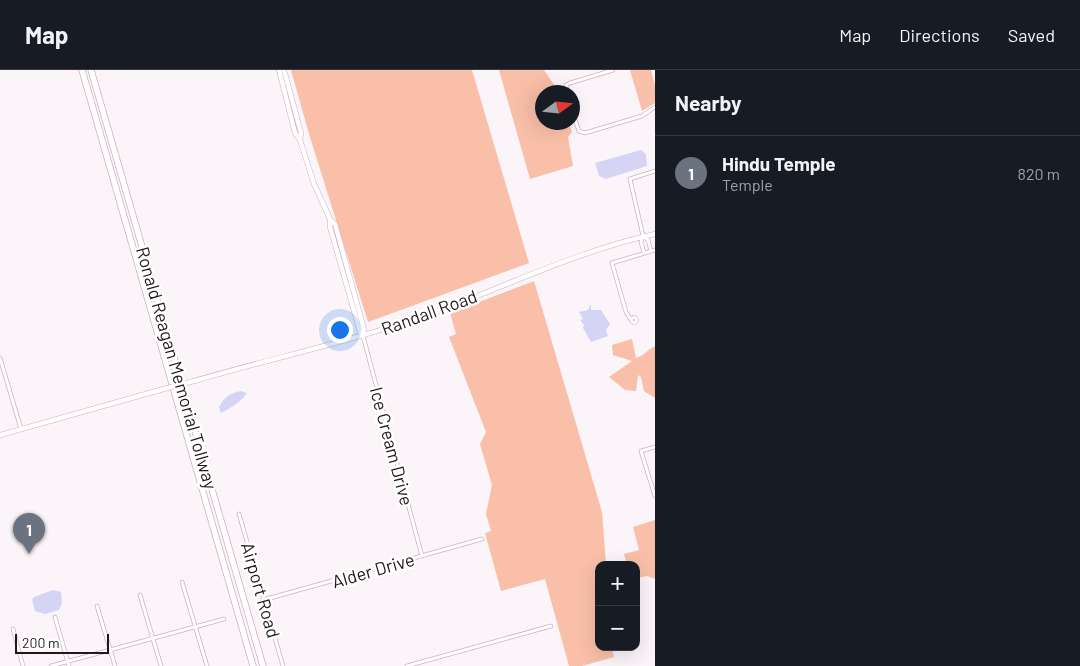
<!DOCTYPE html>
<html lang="en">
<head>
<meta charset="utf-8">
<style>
  body { margin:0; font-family:Barlow,sans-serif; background:#20242c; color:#f1f3f6 }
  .controls { position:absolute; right:15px; bottom:15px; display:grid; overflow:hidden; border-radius:10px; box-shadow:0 5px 20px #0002 }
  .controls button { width:45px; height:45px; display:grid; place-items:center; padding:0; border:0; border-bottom:1px solid #363941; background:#171b24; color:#f1f3f6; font:25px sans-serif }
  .compass { position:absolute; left:535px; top:15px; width:45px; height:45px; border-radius:50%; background:#171b24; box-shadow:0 5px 20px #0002; rotate:75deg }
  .scale { position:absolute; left:15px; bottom:12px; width:94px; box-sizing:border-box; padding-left:5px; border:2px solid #22171d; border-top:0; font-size:14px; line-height:18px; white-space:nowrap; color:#22171d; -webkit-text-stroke:4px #fff; paint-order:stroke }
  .you { position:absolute; left:339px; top:259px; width:18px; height:18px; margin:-12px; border:4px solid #fff; border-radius:50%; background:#1a73e8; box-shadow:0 0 0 8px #1a73e833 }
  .badge { display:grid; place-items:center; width:32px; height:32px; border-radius:50%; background:#3c8588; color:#fff; font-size:16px; font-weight:700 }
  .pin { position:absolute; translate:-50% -41px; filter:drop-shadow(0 1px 2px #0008) }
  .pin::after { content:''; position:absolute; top:26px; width:18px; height:15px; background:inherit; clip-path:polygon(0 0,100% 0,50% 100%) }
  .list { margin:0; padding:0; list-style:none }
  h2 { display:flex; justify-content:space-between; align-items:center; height:65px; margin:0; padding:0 20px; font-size:21px }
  h2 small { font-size:16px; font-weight:400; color:#9ea1a6 }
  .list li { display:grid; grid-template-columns:32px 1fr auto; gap:15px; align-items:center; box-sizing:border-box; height:75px; padding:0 20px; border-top:1px solid #363941 }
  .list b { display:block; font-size:19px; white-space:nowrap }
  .list p { margin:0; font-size:16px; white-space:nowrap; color:#9ea1a6 }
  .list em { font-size:16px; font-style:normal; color:#9ea1a6 }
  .map { position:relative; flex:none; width:655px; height:596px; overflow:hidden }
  header { display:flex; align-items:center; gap:30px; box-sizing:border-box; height:70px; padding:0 25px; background:#171b24; border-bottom:1px solid #363941 }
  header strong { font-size:24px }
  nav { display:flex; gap:28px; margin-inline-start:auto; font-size:18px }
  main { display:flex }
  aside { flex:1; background:#171b24 }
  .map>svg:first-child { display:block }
</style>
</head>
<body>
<header>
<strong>Map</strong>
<nav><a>Map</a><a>Directions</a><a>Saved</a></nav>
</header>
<main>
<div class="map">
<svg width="655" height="596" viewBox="0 0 655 596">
  <rect width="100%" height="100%" fill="#fbf4f8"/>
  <!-- green -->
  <path fill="#f9bfa8" d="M291 0H472L529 193 368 252 309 64Z
    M499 0H544L559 22H542V52L569 53 572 62 568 67 573 96 530 109Z
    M630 0H651L655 15V33L642 41Z
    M534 211 602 442 606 495H599V577H612L614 587 582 596H569L545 509 501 521 485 463 491 461 486 444 492 415 480 374 486 362 449 267 456 264 450 243Z
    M632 269 636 288C644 286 647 280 655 276V328L644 321 641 307 638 305 636 321 625 320 609 307 632 291 613 285 612 275Z
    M655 450V509L647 506 636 508V495H627L624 484 639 480 633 457Z"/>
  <!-- water -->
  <path fill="#d5d4f5" d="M641 80 646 84 647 96 606 109 599 106 595 93Z
    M591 234V240H601L610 254 606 260 608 266 591 272 583 258 584 255 580 250 583 249 579 242 588 240Z
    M241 321 247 323C241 332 231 338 221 343L219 337C224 327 231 323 241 321Z
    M53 520 61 522 62 533 59 540 45 544 35 541 32 530 34 527Z"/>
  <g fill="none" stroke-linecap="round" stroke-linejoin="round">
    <!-- street casing -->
    <g stroke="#cfafc1" stroke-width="4.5">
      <path id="street" d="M567 22 566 15 570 13 613 0
        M572 41 579 61 585 63 642 46 655 37
        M644 167 648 170 651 181
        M644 183 641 172 643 166 630 109 655 101
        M631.5 250a2.5 2.5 0 1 1 5 0a2.5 2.5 0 1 1-5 0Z
        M631 250 626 242 612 193 655 180
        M363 266 422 486
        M0 288 21 359
        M655 377 641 381 655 426
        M239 444 283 596
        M182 512 207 596
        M140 525 161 596
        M263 530 482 469
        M97 536 115 596
        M55 547 69 596
        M13 559 23 596
        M51 596 224 549
        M407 596 551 556"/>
    </g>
    <!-- secondary casing -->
    <g stroke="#cfafc1" stroke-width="5.5">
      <path id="secondary" d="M279 0 295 63 300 70 314 114 330 149 335 154 364 259 363 266
        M284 0 301 63 300 70
        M330 149V157L360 262 363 266
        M194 311C273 288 353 271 430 244 505 217 577 181 655 164
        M0 365 160 320"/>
    </g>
    <!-- highway casing -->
    <g stroke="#cfafc1" stroke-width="7">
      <path id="highway" d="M82 0 253 596
        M91 0 263 596"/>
    </g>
    <!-- street -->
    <use href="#street" stroke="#fff" stroke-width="3"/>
    <!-- secondary -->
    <use href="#secondary" stroke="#fff" stroke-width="4.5"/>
    <!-- highway -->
    <use href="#highway" stroke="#fff" stroke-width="5.5"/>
    <!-- secondary-bridge casing -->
    <g stroke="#cfafc1" stroke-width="5.5" stroke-linecap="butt">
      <path id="secondary-bridge" d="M160 320 194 311"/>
    </g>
    <!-- secondary-bridge -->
    <use href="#secondary-bridge" stroke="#fff" stroke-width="4.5"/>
  </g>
  <g text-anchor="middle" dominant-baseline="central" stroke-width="5" stroke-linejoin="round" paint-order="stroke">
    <!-- street labels -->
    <g font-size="18" fill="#22171d" stroke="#fff">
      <text transform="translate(429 242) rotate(-20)">Randall Road</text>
      <text transform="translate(177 298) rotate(74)">Ronald Reagan Memorial Tollway</text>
      <text transform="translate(392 376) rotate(75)">Ice Cream Drive</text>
      <text transform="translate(373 500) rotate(-16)">Alder Drive</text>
      <text transform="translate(261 520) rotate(74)">Airport Road</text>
    </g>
  </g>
</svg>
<div class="controls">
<button>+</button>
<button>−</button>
</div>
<svg class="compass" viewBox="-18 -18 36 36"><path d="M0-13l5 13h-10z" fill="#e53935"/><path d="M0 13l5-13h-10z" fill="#9ea1a6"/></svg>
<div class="scale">200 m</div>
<div class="you"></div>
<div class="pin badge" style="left:29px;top:484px;background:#6b7280">1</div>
</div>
<aside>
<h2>Nearby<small></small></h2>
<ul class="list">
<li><span class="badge" style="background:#6b7280">1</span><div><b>Hindu Temple</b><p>Temple</p></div><em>820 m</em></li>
</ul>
</aside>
</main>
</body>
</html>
